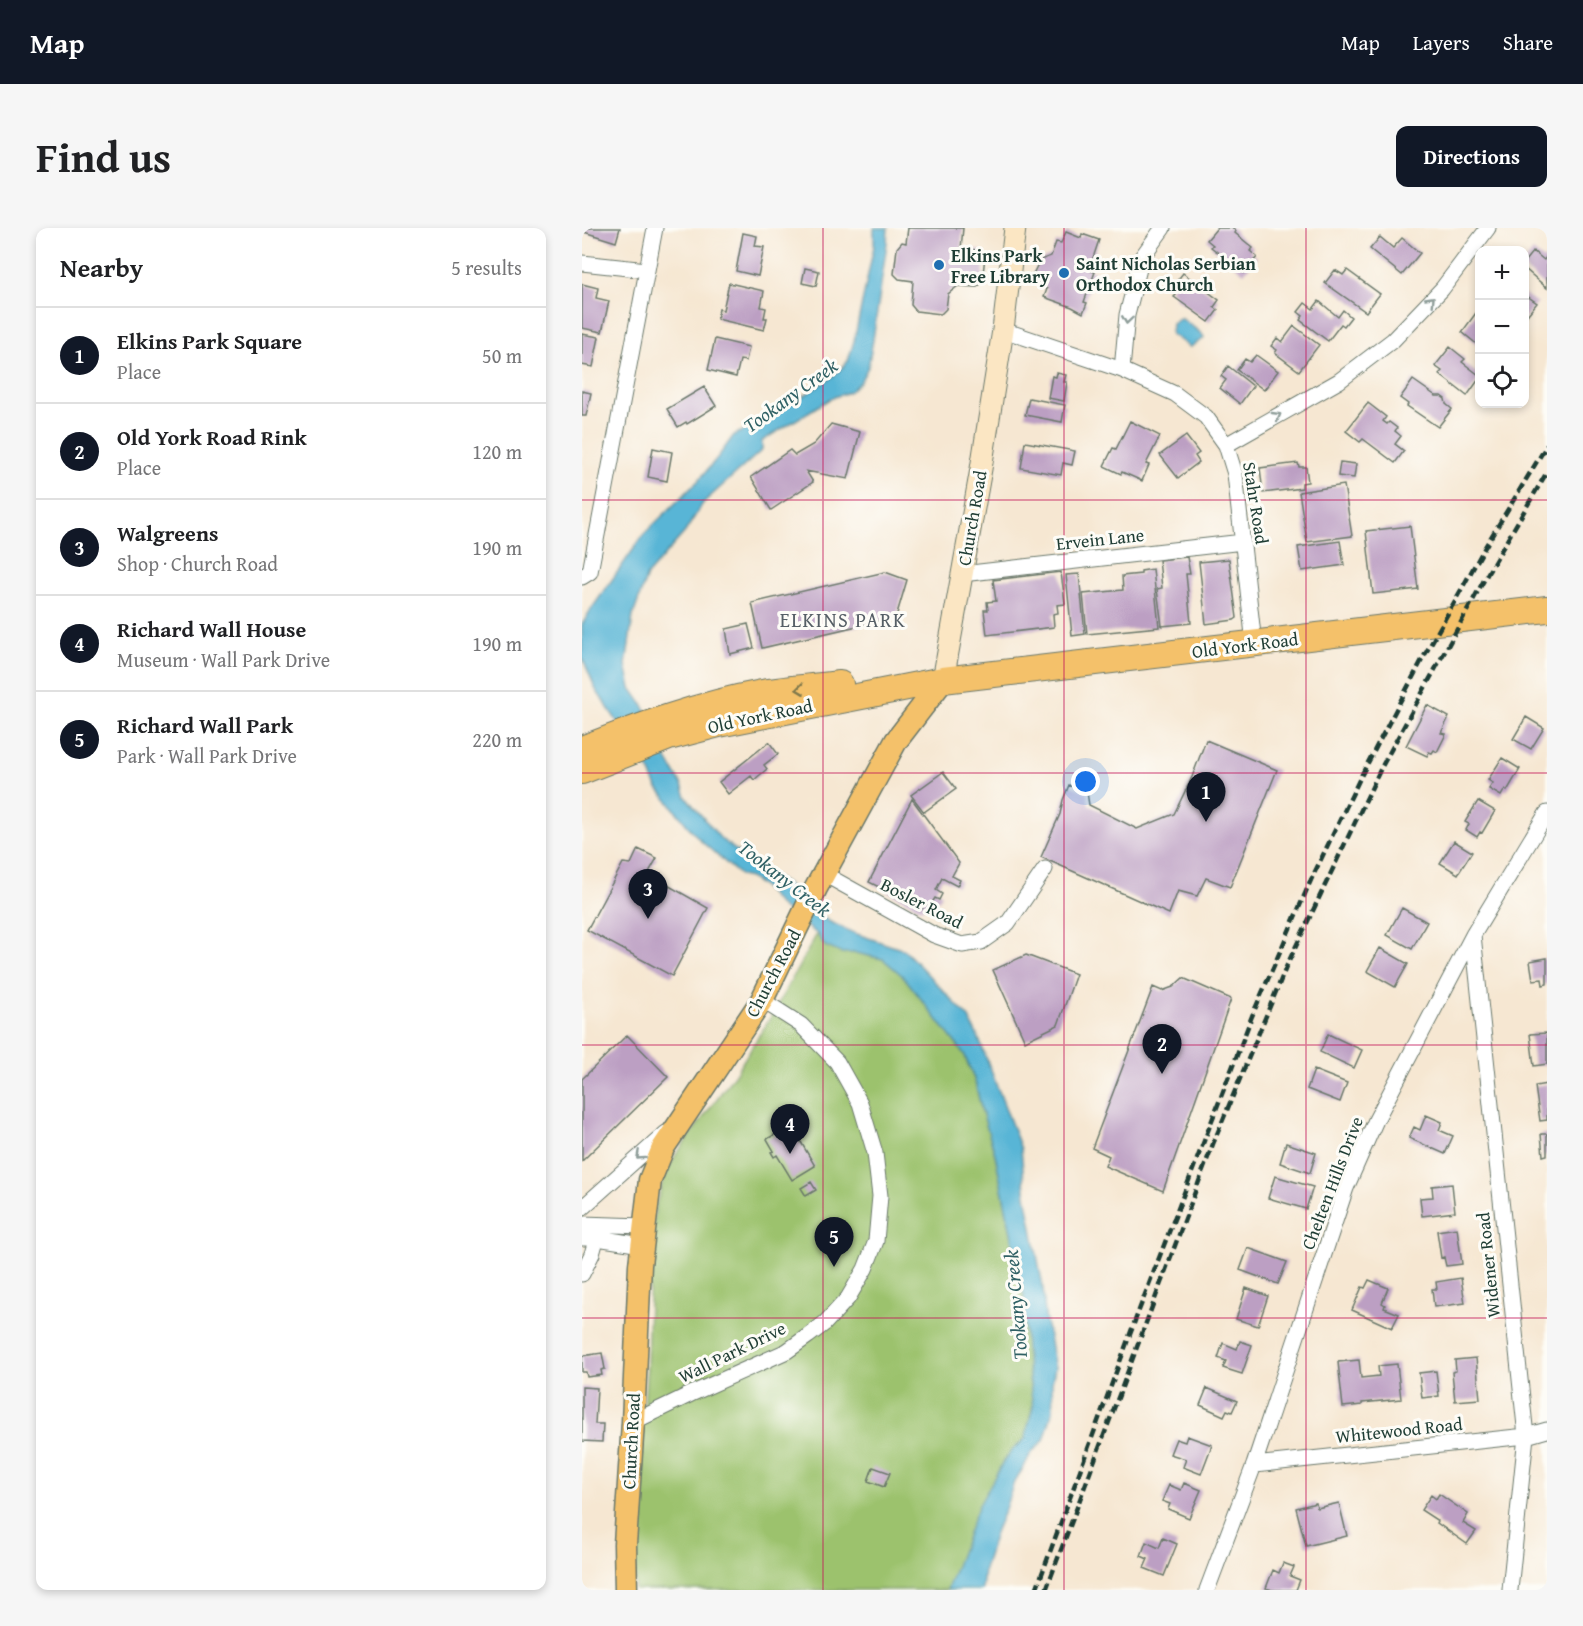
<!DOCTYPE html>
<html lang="en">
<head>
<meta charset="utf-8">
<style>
  body { margin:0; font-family:"Gentium Book Plus",serif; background:#f6f6f6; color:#202124 }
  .controls { position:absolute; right:18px; top:18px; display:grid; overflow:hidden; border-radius:12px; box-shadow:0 3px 9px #0003 }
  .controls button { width:54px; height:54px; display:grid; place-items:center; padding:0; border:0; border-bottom:2px solid #e0e0e0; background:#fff; color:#202124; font:30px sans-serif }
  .you { position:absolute; left:504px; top:554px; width:21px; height:21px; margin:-15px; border:4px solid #fff; border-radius:50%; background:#1a73e8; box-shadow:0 0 0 9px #1a73e833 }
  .badge { display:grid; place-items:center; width:39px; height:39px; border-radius:50%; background:#111827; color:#fff; font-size:20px; font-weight:700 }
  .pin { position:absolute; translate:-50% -50px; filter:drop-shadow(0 2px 3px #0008) }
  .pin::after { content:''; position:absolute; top:32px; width:21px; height:18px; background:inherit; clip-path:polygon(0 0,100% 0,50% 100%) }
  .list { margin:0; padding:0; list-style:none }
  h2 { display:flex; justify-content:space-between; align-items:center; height:78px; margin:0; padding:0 24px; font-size:26px }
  h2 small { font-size:20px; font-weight:400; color:#757577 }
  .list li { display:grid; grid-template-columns:39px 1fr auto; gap:18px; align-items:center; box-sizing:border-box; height:96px; padding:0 24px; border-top:2px solid #e0e0e0 }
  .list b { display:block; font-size:22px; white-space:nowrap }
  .list p { margin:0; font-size:20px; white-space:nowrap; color:#757577 }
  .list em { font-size:20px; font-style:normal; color:#757577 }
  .icon { flex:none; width:33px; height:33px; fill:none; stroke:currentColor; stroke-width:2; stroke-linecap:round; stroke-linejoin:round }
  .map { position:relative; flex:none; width:965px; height:1362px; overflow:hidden; border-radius:12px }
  header { display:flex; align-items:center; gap:36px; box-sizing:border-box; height:84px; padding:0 30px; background:#111827; color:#fff }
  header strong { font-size:28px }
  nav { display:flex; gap:33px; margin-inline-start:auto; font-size:21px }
  .intro { display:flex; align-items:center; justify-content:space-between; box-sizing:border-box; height:144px; padding:0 36px }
  h1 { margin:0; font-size:42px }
  .button { padding:15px 27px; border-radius:12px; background:#111827; color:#fff; font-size:21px; font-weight:700 }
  main { display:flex; gap:36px; padding:0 36px }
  aside { flex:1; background:#fff; border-radius:12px; box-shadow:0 3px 9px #0003 }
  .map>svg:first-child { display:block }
</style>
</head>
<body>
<header>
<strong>Map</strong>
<nav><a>Map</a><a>Layers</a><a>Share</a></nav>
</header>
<div class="intro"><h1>Find us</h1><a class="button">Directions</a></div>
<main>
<aside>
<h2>Nearby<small>5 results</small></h2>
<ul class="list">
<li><span class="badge">1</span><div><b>Elkins Park Square</b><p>Place</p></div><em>50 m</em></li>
<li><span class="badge">2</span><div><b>Old York Road Rink</b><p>Place</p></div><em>120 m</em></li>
<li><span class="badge">3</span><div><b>Walgreens</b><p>Shop · Church Road</p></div><em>190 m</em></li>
<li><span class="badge">4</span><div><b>Richard Wall House</b><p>Museum · Wall Park Drive</p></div><em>190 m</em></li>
<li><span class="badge">5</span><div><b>Richard Wall Park</b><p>Park · Wall Park Drive</p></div><em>220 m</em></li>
</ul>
</aside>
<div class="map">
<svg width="965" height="1362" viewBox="0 0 965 1362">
  <rect width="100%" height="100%" fill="#fdfcf7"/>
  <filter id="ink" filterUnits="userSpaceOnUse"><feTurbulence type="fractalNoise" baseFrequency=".0167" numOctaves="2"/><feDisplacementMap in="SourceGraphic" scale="12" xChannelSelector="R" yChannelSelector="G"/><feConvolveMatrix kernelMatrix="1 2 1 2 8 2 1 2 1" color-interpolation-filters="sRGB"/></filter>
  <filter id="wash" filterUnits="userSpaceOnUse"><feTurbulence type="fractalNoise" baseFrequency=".008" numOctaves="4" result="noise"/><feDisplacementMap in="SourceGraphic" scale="24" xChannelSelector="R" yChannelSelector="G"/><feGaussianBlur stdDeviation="1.35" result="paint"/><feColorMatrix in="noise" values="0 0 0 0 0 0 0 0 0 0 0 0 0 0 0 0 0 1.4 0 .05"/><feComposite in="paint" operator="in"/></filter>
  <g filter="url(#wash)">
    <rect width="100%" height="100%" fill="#f6e7d2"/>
    <!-- green -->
    <path fill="#9cc26d" stroke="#5e8050" stroke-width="1.5" d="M235 706 243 718 259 725H274L301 731 322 749 382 826 393 853 399 880 413 926 442 1068 447 1150 451 1177 443 1211 430 1222 367 1362H53L54 1284 65 1138 69 1011 74 977 81 953 93 928 153 846 187 792Z"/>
    <!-- water -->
    <path fill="#58b5d6" stroke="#3c7985" stroke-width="1.5" d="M292 0H306L305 15 291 112 286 139 278 154 267 164 249 170 180 213V222L121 275 103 304 65 347 51 388 44 437 49 460 61 477 85 531 100 557 104 569 139 611 171 635 207 658 246 693 272 705 322 722 335 735 387 790 397 811 439 921 443 962 461 1059 463 1088 473 1140 470 1155 471 1182 462 1212 449 1225 442 1239 432 1254 423 1281 414 1302 402 1341 400 1362H365L396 1279 420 1236 430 1222 443 1211 451 1179 444 1123 442 1068 413 926 399 880 393 853 382 826 322 749 301 731 274 725H259L243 718 235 706 198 678 183 661 168 650 159 648 120 614 105 597 75 559 65 538 14 462 0 429V397L8 383 63 305 116 253 136 229 152 207 174 197 212 174 253 147 266 133 272 113 292 18Z
      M599 90C605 96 619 103 622 109L621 111 608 119 589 106 590 96Z"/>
    <g id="blocks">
      <!-- building -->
      <path fill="#bc9fc3" d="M4 0H38L34 14 2 4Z
        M326 0H381L379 21 397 22 403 28 400 55 395 59 376 58 366 66 364 81 359 86 334 83 329 77 331 53 317 51 312 46 315 20 320 14 324 15Z
        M635 0H651L654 3 653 5 671 20 668 23 675 29 662 45 629 19 631 17 625 12Z
        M484 4 499 10 500 6 517 12 507 42 513 44 502 74 505 75 501 85 490 79 462 69 465 61 457 58 451 46 458 32 469 28 474 14 479 15Z
        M161 5 175 8 173 18 182 19 176 48 154 43Z
        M798 9 811 20 820 10 838 25 820 47 788 21Z
        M951 23 962 32 965 28V60L942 40V34Z
        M223 40 237 43 234 58 220 55Z
        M753 42 761 47 765 42 798 66 784 84 743 55Z
        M601 45 637 72 632 79 636 82 627 94 592 69 594 67 588 62Z
        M147 55 182 63 179 79 184 80 182 90H185L182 102 135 91 137 81 141 82Z
        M0 56 16 60 14 70 27 73 20 104 0 100Z
        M942 66 955 75 942 91Z
        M737 73 756 89 761 82 769 89 762 98 759 96 746 113 718 92 721 88 716 84 723 75 731 81Z
        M894 85 897 88V118L880 104Z
        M712 98 737 117 717 143 693 125 695 122 689 118 695 110 700 114Z
        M0 106 17 109 11 139 0 137Z
        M133 111 167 119 164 133 158 132 154 149 126 142Z
        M868 119 883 131 880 134 897 147V151L885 168 857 146 860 143 853 138Z
        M674 127 696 143 682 162 655 142 663 131 668 134Z
        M646 138 671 158 658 176 638 160 644 152 639 148Z
        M475 145 484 147 482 154H485L482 173 466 170 470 148 474 149Z
        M831 152 854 168H859L863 171 864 176 870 181 856 199 825 178 826 176 818 170Z
        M122 159 134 178 105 196 104 194 96 199 85 181Z
        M0 163 9 165 4 188H0Z
        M447 170 483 177 480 194 443 187Z
        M786 175 804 189 801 193 805 196 807 194 815 200 813 203 819 208 813 216 822 223 813 235 781 211 778 214 764 203Z
        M548 193 578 208 564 236 567 237 560 253 540 244 539 246 522 238 531 220 534 221Z
        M249 196 278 204 266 251 224 243 231 254 189 282 169 249 208 222 213 227 232 216Z
        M604 208 617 225 613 228 617 234 596 250 578 227Z
        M443 214 493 223 490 237 481 235 479 247 439 240Z
        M71 220 90 224 85 253 66 249Z
        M758 234 774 236 772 250 756 248Z
        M716 235 717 239H724L726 254 720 255V260L681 265 678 240Z
        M762 257 770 308 725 314 717 264Z
        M828 298 836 361 791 366 784 303Z
        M758 313 762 337 720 343 716 319Z
        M605 329 608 346H604L609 395 580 398 575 361 580 360 577 332Z
        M647 331 655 390 652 392 624 396 617 334Z
        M571 341 577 399 505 406 501 366 541 362 540 348 559 346V343Z
        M303 344 325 352 314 389 180 420 170 375Z
        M479 344 483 376 475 377 476 385 471 386 472 399 405 407 402 382H406L405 374 414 373 411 352Z
        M497 346 503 406 490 408 484 347Z
        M166 396 172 420 148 426 144 401Z
        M845 477 867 489 859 505 864 506 855 524 852 522 850 525 847 524 845 528 824 518Z
        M944 489 962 500 949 521 931 511Z
        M624 512 695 542 648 659 624 650 615 668 596 663 587 686 459 629 478 586 481 572 487 557 505 564 507 577 555 601 592 586 610 549Z
        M187 514 196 526 182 537 185 541 172 552 169 548 146 566 137 554Z
        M920 530 938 541 925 563 923 561 919 568 907 561 911 555 906 552Z
        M361 544 374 561 342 584 329 567Z
        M330 571 377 635 370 648 378 652 375 658 360 650 354 662 360 666 357 672 353 670 348 678 343 676 340 681 287 654Z
        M896 573 913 583 900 605 898 604 895 609 884 602 887 596 883 594Z
        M872 613 890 624 876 646 858 635Z
        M56 621 75 630 66 646 126 680 90 748 5 702 41 635 49 636Z
        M820 680 845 694 830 721 805 707Z
        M798 720 826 736 813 759 785 743Z
        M444 727 494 746 476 797 443 813 411 742Z
        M965 730V756L961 757 960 751 951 752 948 733Z
        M601 750 649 771 581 963 523 938 527 928 510 920 571 759 580 763 591 759Z
        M965 805V836L952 838 948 806Z
        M746 806 780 822 772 840 738 824Z
        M45 807 86 849 0 933V851Z
        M732 842 765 855 758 874 725 861Z
        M965 856V892L958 893 953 858Z
        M844 887 860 894 857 902 871 908 863 926 827 910 832 899 838 902Z
        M209 897 233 938 210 952 195 927 192 929 189 924 192 923 185 911Z
        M959 906H965V927L961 928Z
        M704 915 734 925 728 945 698 935Z
        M693 948 731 959 724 981 686 970Z
        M229 954 234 962 224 968 219 960Z
        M870 956 873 984 840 988 838 970 851 969 850 958Z
        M875 1000 880 1036 864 1038 862 1029 859 1030 855 1003Z
        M666 1020 705 1034 696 1056 658 1042Z
        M879 1050 883 1075 852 1079 850 1061H855L854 1054Z
        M787 1052 806 1060 800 1075 803 1077 802 1080 817 1086 810 1100 770 1082 780 1059 783 1060Z
        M664 1060 686 1068 676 1098 654 1091Z
        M658 1113 670 1117 660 1146 641 1140 644 1133 636 1130 641 1115 655 1121Z
        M20 1125 23 1141 19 1142 20 1147 5 1149 4 1144H0V1128Z
        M894 1130 898 1171 873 1173 870 1144 874 1143 873 1132Z
        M777 1132 779 1150 797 1148 796 1138 815 1136 819 1171 780 1175V1177L761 1179 756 1134Z
        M854 1143 857 1168 840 1170 837 1145Z
        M0 1159 15 1160 13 1196H21L20 1214 0 1213Z
        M625 1160 655 1173 650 1184 645 1182 642 1188 618 1177Z
        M605 1208 630 1217 619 1246 601 1239 604 1231 588 1226 594 1211 603 1214Z
        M291 1239 308 1245 302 1259 286 1253Z
        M602 1255 619 1262 607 1290 586 1281 588 1276 580 1273 587 1257 599 1262Z
        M857 1266 886 1286 881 1295 894 1303 885 1316 855 1295 856 1293 839 1282 849 1267 854 1271Z
        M734 1275 735 1280 757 1275 765 1308 724 1318 714 1280Z
        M581 1310 595 1316 582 1348 562 1340 566 1331 559 1328 564 1314 577 1320Z
        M701 1335 712 1339 708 1348 718 1352 714 1362H690L684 1360 691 1342 697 1345Z"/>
    </g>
  </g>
  <g filter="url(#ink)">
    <use href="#blocks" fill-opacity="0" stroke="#6a786b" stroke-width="1.5"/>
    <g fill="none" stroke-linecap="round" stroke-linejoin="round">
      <!-- street casing -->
      <g stroke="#6a786b" stroke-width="17">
        <path id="street" d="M0 35 65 42
          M421 102 540 142 593 166 624 189 644 217 653 246 672 416
          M540 142 545 87 560 29 581 0
          M644 217 757 153 811 112 860 61 906 0
          M380 346 661 314
          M0 349 8 344 73 0
          M242 646 352 707 380 717 399 714 426 695 463 641
          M891 707 944 1208 928 1362
          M0 980 84 905
          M0 996 62 998
          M0 1010H15L60 1017
          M0 1046 10 1026 16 1005 14 1002
          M51 1194 109 1166 205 1123 226 1108 243 1095 266 1070 283 1041 294 1013 298 968 293 925 278 875 255 834 219 797 180 772
          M672 1237 944 1208 965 1202
          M625 1362 672 1237 764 960 794 892 891 707 965 585"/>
      </g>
      <!-- secondary casing -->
      <g stroke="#6a786b" stroke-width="23">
        <path id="secondary" d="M361 452 399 241 421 102 433 0"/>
      </g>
      <!-- primary casing -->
      <g stroke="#6a786b" stroke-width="25">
        <path id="primary" d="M44 1362 43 1316 51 1194 58 1037 68 952 81 920 180 772 234 660 314 513 361 452"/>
      </g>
      <!-- highway casing -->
      <g stroke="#6a786b" stroke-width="28">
        <path id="highway" d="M0 521C58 498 119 476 180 465 206 461 232 459 258 456
          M0 543 87 509 137 496 361 452 965 381"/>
      </g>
      <!-- street -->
      <use href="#street" stroke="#fff" stroke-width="15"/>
      <!-- secondary -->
      <use href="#secondary" stroke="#fbe6c3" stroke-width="21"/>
      <!-- primary -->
      <use href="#primary" stroke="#f4c16a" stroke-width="22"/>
      <!-- highway -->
      <use href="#highway" stroke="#f4c16a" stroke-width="26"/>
      <!-- rail -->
      <path stroke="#1f3d34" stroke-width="4.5" stroke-dasharray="9 4.5" stroke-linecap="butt" d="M454 1362 554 1090 670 788 729 652 779 548 841 430 903 319 965 217
        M464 1362 631 916 705 737 799 540 907 343 965 244"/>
    </g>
    <!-- one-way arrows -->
    <defs><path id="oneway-chevron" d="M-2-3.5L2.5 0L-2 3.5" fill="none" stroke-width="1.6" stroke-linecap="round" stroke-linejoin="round" transform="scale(1.5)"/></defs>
    <g stroke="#8f9e9a">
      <use href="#oneway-chevron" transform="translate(849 72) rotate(-46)"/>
      <use href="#oneway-chevron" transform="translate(545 92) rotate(98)"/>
      <use href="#oneway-chevron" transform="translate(695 188) rotate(-30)"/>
      <use href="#oneway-chevron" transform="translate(58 928) rotate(138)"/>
    </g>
    <use stroke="#7f784c" href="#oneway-chevron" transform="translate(218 461) rotate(173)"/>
  </g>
  <!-- grid -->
  <path fill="none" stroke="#c2185b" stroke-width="1.5" stroke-opacity="0.55" d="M241 0V1362M482 0V1362M724 0V1362M0 272H965M0 545H965M0 817H965M0 1090H965"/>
  <!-- markers -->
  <g fill="#1f6fb2" stroke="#fdfcf7" stroke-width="2">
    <circle cx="357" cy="37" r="6"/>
    <circle cx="482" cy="45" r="6"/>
  </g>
  <g text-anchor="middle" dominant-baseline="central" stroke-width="6" stroke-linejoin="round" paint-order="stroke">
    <!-- poi labels -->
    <g font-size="18" font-weight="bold" fill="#1f3d34" stroke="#fdfcf7" text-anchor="start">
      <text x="369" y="27">Elkins Park<tspan x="369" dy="21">Free Library</tspan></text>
      <text x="494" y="35">Saint Nicholas Serbian<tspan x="494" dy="21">Orthodox Church</tspan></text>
    </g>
    <!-- street labels -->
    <g font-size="18" fill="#1f3d34" stroke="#fdfcf7">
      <text transform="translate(674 275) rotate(81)">Stahr Road</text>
      <text transform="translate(390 290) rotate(-80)">Church Road</text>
      <text transform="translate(518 311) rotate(-6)">Ervein Lane</text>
      <text transform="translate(663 417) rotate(-7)">Old York Road</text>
      <text transform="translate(178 488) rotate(-12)">Old York Road</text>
      <text transform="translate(340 675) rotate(27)">Bosler Road</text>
      <text transform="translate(191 745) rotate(-62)">Church Road</text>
      <text transform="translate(750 955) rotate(-69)">Chelten Hills Drive</text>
      <text transform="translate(906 1037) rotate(-96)">Widener Road</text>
      <text transform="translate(150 1124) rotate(-26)">Wall Park Drive</text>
      <text transform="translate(817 1202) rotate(-6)">Whitewood Road</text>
      <text transform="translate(49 1213) rotate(-87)">Church Road</text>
    </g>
    <!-- water labels -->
    <g font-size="20" font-style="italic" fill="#306165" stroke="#fdfcf7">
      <text transform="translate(208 167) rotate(-36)">Tookany Creek</text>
      <text transform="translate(203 650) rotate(38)">Tookany Creek</text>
      <text transform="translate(433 1077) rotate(-95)">Tookany Creek</text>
    </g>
    <!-- neighbourhood labels -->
    <g font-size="20" letter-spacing="1.5" fill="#565f66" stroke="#fdfcf7">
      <text x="261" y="391">ELKINS PARK</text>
    </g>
  </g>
</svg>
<div class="controls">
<button>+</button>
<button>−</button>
<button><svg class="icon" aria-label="locate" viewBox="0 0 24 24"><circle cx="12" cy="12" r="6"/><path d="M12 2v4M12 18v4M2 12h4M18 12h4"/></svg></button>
</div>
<div class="you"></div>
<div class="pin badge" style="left:624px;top:594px">1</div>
<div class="pin badge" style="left:580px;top:846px">2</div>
<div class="pin badge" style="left:66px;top:691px">3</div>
<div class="pin badge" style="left:208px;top:926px">4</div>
<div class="pin badge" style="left:252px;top:1039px">5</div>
</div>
</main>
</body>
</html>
